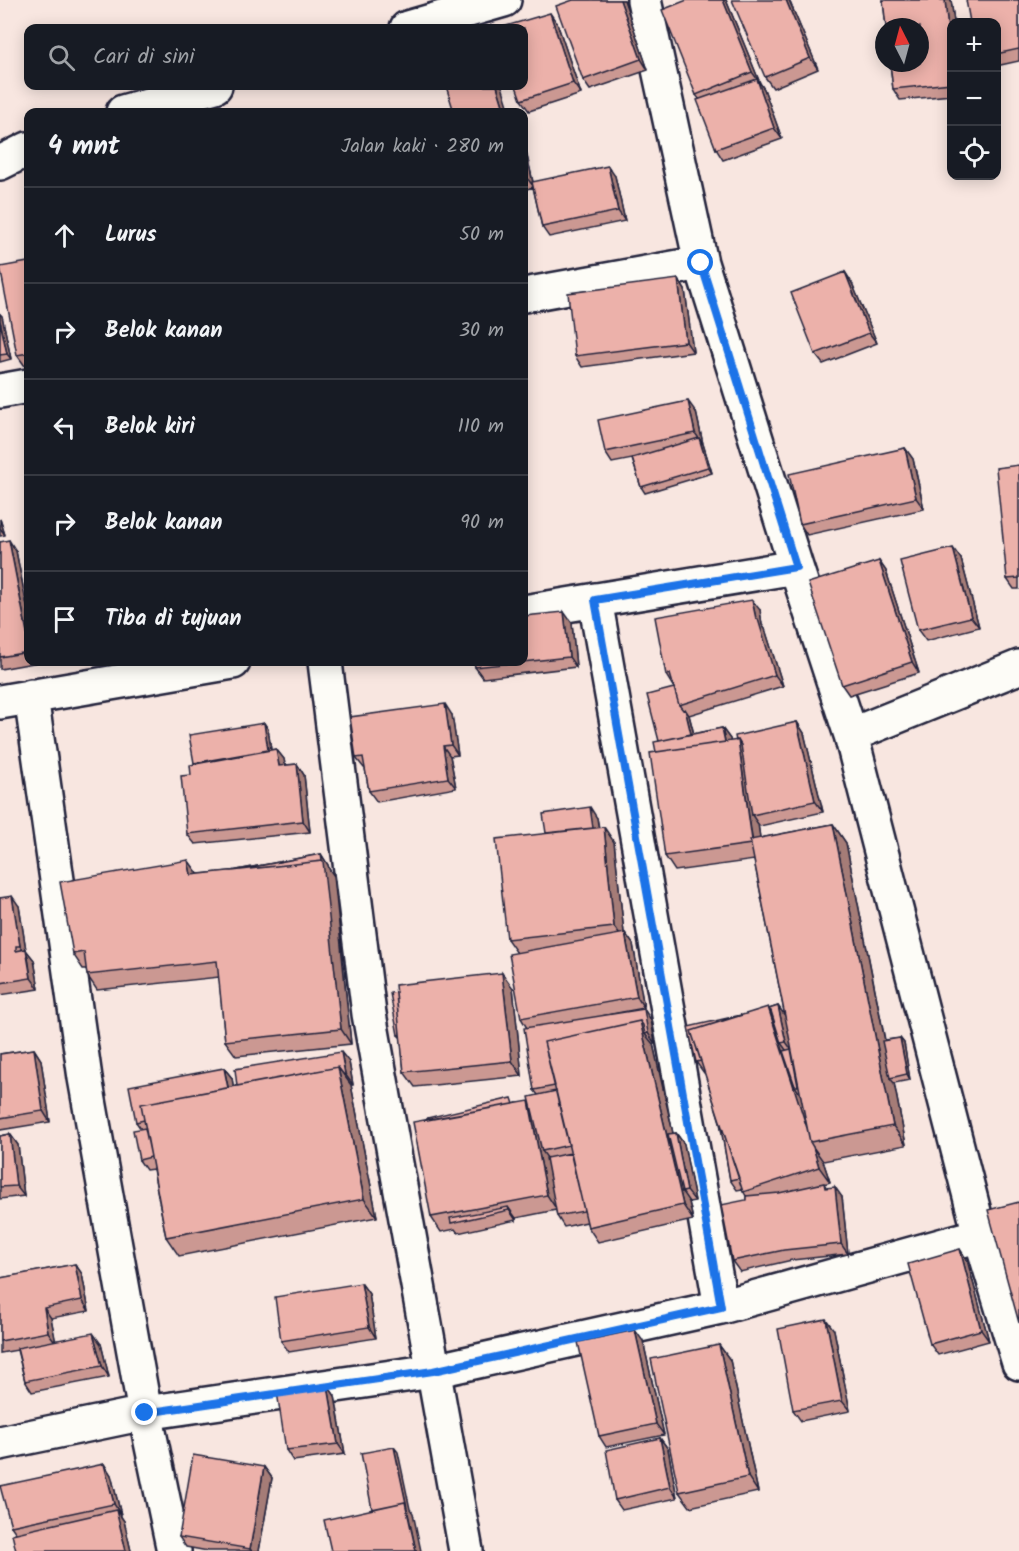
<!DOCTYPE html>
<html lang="id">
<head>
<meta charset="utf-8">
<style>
  body { margin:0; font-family:Kalam,sans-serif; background:#242831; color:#f1f3f6 }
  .controls { position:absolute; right:18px; top:18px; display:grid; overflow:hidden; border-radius:12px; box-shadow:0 3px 15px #0003 }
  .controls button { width:54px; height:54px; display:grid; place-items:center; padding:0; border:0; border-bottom:2px solid #363941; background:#171b24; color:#f1f3f6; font:30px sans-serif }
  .compass { position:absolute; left:875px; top:18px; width:54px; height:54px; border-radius:50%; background:#171b24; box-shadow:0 3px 15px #0003; rotate:354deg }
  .stop { position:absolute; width:18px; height:18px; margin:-14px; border:4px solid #1a73e8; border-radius:50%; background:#fff }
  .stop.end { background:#1a73e8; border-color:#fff; box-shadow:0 2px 6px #0008 }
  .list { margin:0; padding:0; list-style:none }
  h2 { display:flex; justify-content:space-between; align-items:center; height:78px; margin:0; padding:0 24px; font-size:26px }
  h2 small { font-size:20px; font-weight:400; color:#9ea1a6 }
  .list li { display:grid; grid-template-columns:39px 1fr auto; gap:18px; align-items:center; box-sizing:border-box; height:96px; padding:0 24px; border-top:2px solid #363941 }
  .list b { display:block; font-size:22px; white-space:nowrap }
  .list em { font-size:20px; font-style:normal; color:#9ea1a6 }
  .icon { flex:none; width:33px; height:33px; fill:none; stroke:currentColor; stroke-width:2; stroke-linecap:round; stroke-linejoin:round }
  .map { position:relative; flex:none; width:1019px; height:1551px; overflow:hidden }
  .search { position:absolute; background:#171b24; box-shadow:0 3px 15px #0003; left:24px; top:24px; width:504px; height:66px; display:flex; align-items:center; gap:15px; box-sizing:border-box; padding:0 21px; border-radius:12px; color:#9ea1a6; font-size:22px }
  .panel { position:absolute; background:#171b24; box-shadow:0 3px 15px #0003; left:24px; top:108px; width:504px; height:558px; border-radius:12px }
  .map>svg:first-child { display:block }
</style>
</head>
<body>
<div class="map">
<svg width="1019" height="1551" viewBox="0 0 1019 1551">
  <rect width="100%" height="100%" fill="#f8e6e0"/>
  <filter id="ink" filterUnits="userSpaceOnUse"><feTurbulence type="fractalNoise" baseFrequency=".0167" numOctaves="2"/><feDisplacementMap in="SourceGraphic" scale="12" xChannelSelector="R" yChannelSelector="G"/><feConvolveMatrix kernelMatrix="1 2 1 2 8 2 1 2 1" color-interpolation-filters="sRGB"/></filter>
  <g filter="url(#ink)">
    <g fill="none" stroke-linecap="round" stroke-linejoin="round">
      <!-- street casing -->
      <g stroke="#22223b" stroke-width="38">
        <path id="street" d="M644 0 701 263 796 567
          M407 28 504 0
          M123 112 215 86
          M0 163 28 149
          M524 295 701 263
          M0 391 28 386
          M524 612 796 567 851 735 980 1235 1019 1363
          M325 662 369 1014 466 1551
          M31 696 85 1078 145 1413 174 1551
          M0 702 233 662
          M851 735 1019 667
          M721 1307 980 1235
          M0 1443 145 1413 433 1371 721 1307 595 600"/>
      </g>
      <!-- street -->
      <use href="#street" stroke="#fdfcf7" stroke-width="33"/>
    </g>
    <!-- wall -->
    <path fill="#cb9892" stroke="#22223b" stroke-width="1.5" d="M573 0H624L648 70 590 90 583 80Z
      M687 0H726L760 83 764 89 782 139 723 160 716 149 700 100 696 95Z
      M789 0 818 69 773 88 765 77Z
      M883 0H951L954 22H951V95L900 100 893 89Z
      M1019 0V61L996 66V22Z
      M557 23 581 94 529 111 521 100Z
      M524 143 533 182 615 176 625 221 549 237 542 227 533 187 524 190Z
      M28 262V365L25 366 17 355Z
      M845 272 852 283 877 343 823 364 815 354Z
      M678 279 685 290 693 352 582 367 575 356Z
      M0 314 2 316 11 359 0 362Z
      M696 412 703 444 712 473 645 493 641 487 632 459 612 463 605 452Z
      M905 448 913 459 924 509 807 535 800 524Z
      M1019 465V589H1014L1007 579Z
      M0 519 5 535 0 536Z
      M0 542 16 551 28 612V662H39L0 669Z
      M961 559 979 627 926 641 918 630Z
      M879 561 886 571 919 673 849 695 842 685Z
      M760 610 762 625 765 629 783 686 689 715 694 734 722 728 730 739V742L797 722 804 733 823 812 760 826 758 824 760 838 833 824 846 843 885 1040 900 1038 904 1043 910 1080 894 1083 906 1145 823 1161 830 1182 824 1184 827 1188 842 1197 848 1254 792 1260 740 1272 732 1261 746 1200V1196L742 1189 737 1190 730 1180 720 1122 705 1073H704L696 1062 769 1009 778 1006 785 1016 754 860 675 871 665 856 656 752 674 688 666 675Z
      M572 623 576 667 483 678 475 667Z
      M452 715 458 755 450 756 456 788 377 802 369 791 365 768H364L356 758Z
      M264 723 268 729 271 750 276 749 284 759 285 765 297 764 304 775 310 832 195 844 187 834 195 764 194 763Z
      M597 818 599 828 614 842 624 933H625L633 944 644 1008 601 1016 651 1020 655 1044H653L673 1134 676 1133 684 1144 695 1201 689 1202 693 1220 598 1242 588 1227 587 1222 564 1227 557 1216 556 1210 516 1218V1220L458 1233 455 1229 441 1232 431 1217 516 1103H530L538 1095 534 1090 527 1028 521 1018 517 953 507 939 546 833Z
      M321 854 328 865 329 869 334 876 351 1044 236 1056 225 1041 219 977 97 990 87 975 86 969H83L73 954 188 860 198 874 232 871Z
      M0 898 19 906 26 950 34 960 39 989 0 995Z
      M513 988 522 1076 415 1087 404 1072 401 1038 398 1035Z
      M34 1049 41 1060 50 1122 0 1130V1054Z
      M349 1062 353 1085H351L377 1217 179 1256 166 1237 153 1169 146 1170 139 1160 141 1129 136 1122 224 1068 232 1078 233 1087Z
      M10 1134 18 1145 24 1196 0 1199V1136Z
      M967 1260 989 1341 938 1355 930 1344Z
      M75 1264 82 1274 89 1311 51 1318 55 1340 101 1344 109 1377 32 1392 25 1381 17 1350 0 1353V1278Z
      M361 1283 369 1294 376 1338 289 1352 281 1341Z
      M834 1330 850 1411 801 1421 793 1410Z
      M643 1341 664 1435 606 1447 599 1436Z
      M719 1345 730 1360 758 1492 690 1507 679 1492Z
      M328 1386 335 1396 345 1454 293 1461 286 1450Z
      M660 1438 668 1449 677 1498 622 1510 615 1500Z
      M104 1464 111 1475 121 1515H120L124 1521 131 1551H16V1533L11 1526Z
      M264 1467 272 1478 259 1551H208L186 1547 179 1537Z"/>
    <!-- shaded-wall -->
    <path fill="#a57c77" stroke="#22223b" stroke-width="1.5" d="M620 0H624L648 70 641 59Z
      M723 0H726L760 83 752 72Z
      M786 0H789L818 69 810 58Z
      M945 0H951L954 22H951V62Z
      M550 13 557 23 581 94 573 83Z
      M757 79 764 89 782 139 774 128Z
      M497 86H502L510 112H505Z
      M524 143 534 187 526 177 524 164Z
      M608 166 615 176 625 221 618 211Z
      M845 272 852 283 877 343 869 333Z
      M678 279 685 290 693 352 686 342Z
      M0 314 2 316 11 359 7 354 0 321Z
      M688 401 696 412 703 444 695 433Z
      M699 438 703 444 712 473 708 467Z
      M905 448 913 459 924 509 916 498Z
      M0 519 5 535 0 528Z
      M9 540 16 551 28 612V638Z
      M953 548 961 559 979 627 971 617Z
      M879 561 886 571 919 673 912 662Z
      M752 600 760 610 762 625 765 629 783 686 775 675 756 619Z
      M564 612 572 623 576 667 569 657Z
      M445 704 452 715 458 755 451 745Z
      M685 709 689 715 695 739 691 734Z
      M797 722 804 733 823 812 815 801Z
      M264 723 268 729 272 757 268 751Z
      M722 728 730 739 733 758 726 747Z
      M738 740 749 755 752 815 758 824 763 859 753 844Z
      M443 746 450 756 456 788 448 778Z
      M276 749 284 759 287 776 279 766Z
      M297 764 304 775 310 832 303 821Z
      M590 807 597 818 601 844 593 833Z
      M833 824 846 843 892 1077 890 1078 894 1083 906 1145 893 1126Z
      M604 827 614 842 625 942 614 927Z
      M321 854 328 865 329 869 334 876 351 1044 341 1029Z
      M188 860 199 875H191Z
      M12 896 19 906 26 950 34 960 39 989 31 978 28 956 20 946Z
      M625 933 633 944 644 1008 637 997Z
      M502 973 513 988 522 1076 512 1061Z
      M778 1006 786 1017 794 1053 786 1042Z
      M768 1007 778 1022 781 1043 789 1054 795 1086 802 1097 811 1142Z
      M644 1009 651 1020 655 1044 648 1033 645 1034 653 1044 686 1191 682 1192 689 1202 693 1220 683 1205 640 1021Z
      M900 1038 904 1043 910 1080 907 1074Z
      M34 1049 41 1060 50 1122 43 1111Z
      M341 1052 349 1062 353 1085 345 1074Z
      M338 1067 351 1085 377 1217 364 1199Z
      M224 1068 232 1078 237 1107 230 1096Z
      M529 1101 539 1116 542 1151 548 1159 557 1210 547 1195Z
      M676 1133 684 1144 695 1201 687 1191Z
      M10 1134 18 1145 24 1196 16 1186Z
      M813 1147 823 1161 830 1182 819 1167Z
      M835 1187 842 1197 848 1254 841 1244Z
      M508 1207 516 1218V1220L509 1210Z
      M960 1249 967 1260 989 1341 981 1330Z
      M75 1264 82 1274 89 1311 82 1300Z
      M361 1283 369 1294 376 1338 369 1327Z
      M44 1308 51 1318 56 1343 48 1332Z
      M826 1319 834 1330 850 1411 842 1401Z
      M635 1330 643 1341 664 1435 656 1424Z
      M93 1333 101 1344 109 1377 102 1366Z
      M719 1345 730 1360 758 1492 748 1477Z
      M328 1386 335 1396 345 1454 338 1444Z
      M660 1438 668 1449 677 1498 670 1487Z
      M394 1447 398 1452 410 1509 413 1513 421 1551H416Z
      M104 1464 111 1475 121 1515 114 1504Z
      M264 1467 272 1478 259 1551H252L250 1549Z
      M116 1510 124 1521 131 1551H126Z"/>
    <!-- building -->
    <path fill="#ecb1aa" stroke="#22223b" stroke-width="1.5" d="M573 0H620L641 59 583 80 556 6Z
      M687 0H723L752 72 696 95 662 10Z
      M732 0H786L810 58 765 77Z
      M883 0H945L951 62V83L893 89 890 63H920V27H886Z
      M966 0H1019V49L996 54V22H970Z
      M550 13 573 83 521 100 516 86H524V28H499Z
      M757 79 774 128 716 149 697 100Z
      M446 86H497L505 112H454Z
      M213 105 216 112H194Z
      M524 164 526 177H524Z
      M608 166 618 211 542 227 532 182Z
      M28 262V353L17 355 0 267Z
      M845 272 869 333 815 354 791 293Z
      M678 279 686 342 575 356 568 293Z
      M0 321 7 354 0 355Z
      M688 401 695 433 605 452 598 420Z
      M699 438 708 467 641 487 632 458Z
      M905 448 916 498 800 524 789 474Z
      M1019 465V578L1007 579 996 468Z
      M9 540 28 638V652L0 657V542Z
      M953 548 971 617 918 630 900 561Z
      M879 561 912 662 842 685 808 583Z
      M752 600 756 619H758L775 675 679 705 670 674 666 675 655 617Z
      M564 612 569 657 475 667 474 662H524V616Z
      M674 688 679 705 683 710 685 709 691 734 659 741 647 695Z
      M445 704 451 745 443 746 448 778 369 791 363 757 356 758 350 717Z
      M797 722 815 801 752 815 741 745 738 740 736 741 735 736Z
      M264 723 268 750 194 763 189 735Z
      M722 728 725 742 656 752 654 742Z
      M738 740 752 840H750L751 844 665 856 650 753Z
      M276 749 279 766 297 764 303 821 187 834 181 776 191 775 190 765Z
      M590 807 593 828 546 833 543 814Z
      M833 824 893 1126 810 1142 750 840Z
      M604 827 614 927 507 939 496 839Z
      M321 854 322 861 232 871Z
      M188 860 191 875 323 861 341 1029 225 1041 217 961 87 975 84 952 73 954 60 882Z
      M12 896 20 946H16V951L26 949 31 978 0 983V898Z
      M625 933 637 997 521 1018 509 954Z
      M502 973 512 1061 404 1072 395 985Z
      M396 992 400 1035H398L390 993Z
      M778 1006 786 1042 781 1043 771 1011 769 1009Z
      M768 1007 807 1128 810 1142 813 1147 819 1167 743 1192 691 1031Z
      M644 1009 648 1033 645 1034 643 1025 640 1021 544 1042 555 1086 534 1090 524 1028Z
      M741 1015 691 1031 701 1061 696 1062 688 1027Z
      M640 1021 683 1205 588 1227 544 1042Z
      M900 1038 907 1074 890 1078 882 1041Z
      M34 1049 43 1111 0 1118V1054Z
      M791 1049 798 1086H795L783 1051Z
      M341 1052 345 1074 344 1075 338 1067 237 1086 235 1069Z
      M338 1067 364 1199 166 1237 141 1104Z
      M224 1068 228 1088 141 1104 144 1120 136 1122 129 1086Z
      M556 1091 569 1145 542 1151 529 1097Z
      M512 1098 514 1104 427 1120V1118Z
      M529 1101 547 1195 431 1217 413 1122Z
      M720 1122 739 1178 730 1180Z
      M145 1128 151 1157 139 1160 133 1130Z
      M676 1133 687 1191 682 1192 668 1134Z
      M10 1134 16 1186 0 1187V1136Z
      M571 1153 584 1211 557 1216 546 1158Z
      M824 1183 825 1188 835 1187 841 1244 784 1250 732 1261 721 1205 746 1200V1196L779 1193Z
      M1019 1202V1323L988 1210Z
      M508 1207 509 1210 451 1223 450 1218Z
      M960 1249 981 1330 930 1344 908 1264Z
      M75 1264 82 1300 44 1308 48 1332 0 1341V1278Z
      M361 1283 369 1327 281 1341 275 1297Z
      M826 1319 842 1401 793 1410 778 1329Z
      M635 1330 656 1424 599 1436 578 1342Z
      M93 1333 102 1366 25 1381 17 1348Z
      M719 1345 748 1477 679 1492 651 1359Z
      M328 1386 338 1444 286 1450 277 1392Z
      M660 1438 670 1487 615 1500 606 1450Z
      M394 1447 406 1503 405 1502 372 1509 361 1453Z
      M193 1455 264 1467 250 1549 179 1537Z
      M104 1464 114 1504 11 1526 0 1486Z
      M405 1502 416 1551H331L324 1520Z
      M116 1510 126 1551H16L12 1534Z"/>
  </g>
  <g fill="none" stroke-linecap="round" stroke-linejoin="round" filter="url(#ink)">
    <!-- route -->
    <path stroke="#1a73e8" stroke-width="8" d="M145 1413 433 1371 721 1307 595 600 796 567 701 263"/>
  </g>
</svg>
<div class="controls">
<button>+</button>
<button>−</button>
<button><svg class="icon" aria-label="locate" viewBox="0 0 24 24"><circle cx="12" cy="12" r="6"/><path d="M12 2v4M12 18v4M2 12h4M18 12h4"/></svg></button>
</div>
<svg class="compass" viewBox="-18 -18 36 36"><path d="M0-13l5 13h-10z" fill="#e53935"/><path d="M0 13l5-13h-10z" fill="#9ea1a6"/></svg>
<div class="stop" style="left:701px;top:263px"></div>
<div class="stop end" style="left:145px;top:1413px"></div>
<div class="search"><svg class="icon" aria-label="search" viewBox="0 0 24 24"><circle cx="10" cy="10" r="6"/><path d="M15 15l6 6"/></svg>Cari di sini</div>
<section class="panel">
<h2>4 mnt<small>Jalan kaki · 280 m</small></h2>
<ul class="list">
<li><svg class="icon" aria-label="ahead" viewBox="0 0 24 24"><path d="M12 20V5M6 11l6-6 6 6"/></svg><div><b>Lurus</b></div><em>50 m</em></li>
<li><svg class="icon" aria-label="right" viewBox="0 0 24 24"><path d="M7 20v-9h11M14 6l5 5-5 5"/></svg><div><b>Belok kanan</b></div><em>30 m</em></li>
<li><svg class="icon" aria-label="left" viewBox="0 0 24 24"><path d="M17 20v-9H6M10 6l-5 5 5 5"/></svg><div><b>Belok kiri</b></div><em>110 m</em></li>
<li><svg class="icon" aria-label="right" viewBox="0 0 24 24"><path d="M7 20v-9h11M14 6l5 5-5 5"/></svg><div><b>Belok kanan</b></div><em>90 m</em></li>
<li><svg class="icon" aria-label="arrive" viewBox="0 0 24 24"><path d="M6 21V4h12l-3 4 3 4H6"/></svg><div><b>Tiba di tujuan</b></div></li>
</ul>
</section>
</div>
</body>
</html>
